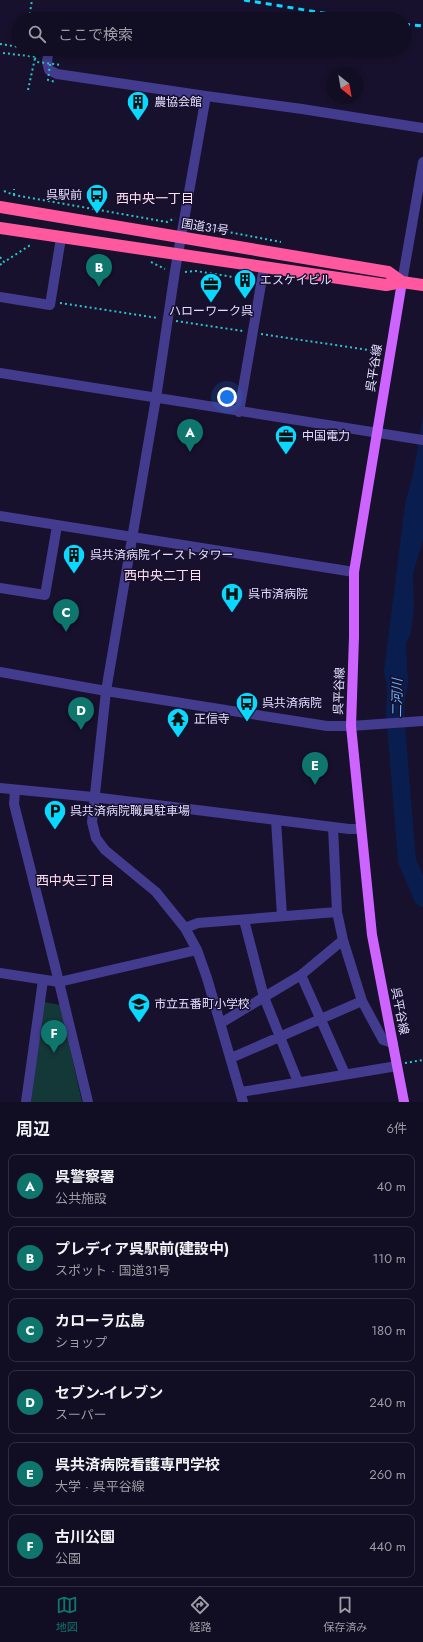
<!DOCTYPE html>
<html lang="ja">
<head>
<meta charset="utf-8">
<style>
  body { margin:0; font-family:Jost,"Noto Sans JP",sans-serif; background:#1a162a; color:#f1f3f6 }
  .compass { position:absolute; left:327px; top:68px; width:36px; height:36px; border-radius:50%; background:#110d22; box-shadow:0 2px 6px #0003; rotate:149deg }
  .you { position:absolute; left:227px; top:397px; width:14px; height:14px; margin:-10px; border:3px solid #fff; border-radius:50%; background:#1a73e8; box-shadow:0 0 0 6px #1a73e833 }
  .badge { display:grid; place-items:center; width:26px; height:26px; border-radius:50%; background:#0f766e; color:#fff; font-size:13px; font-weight:700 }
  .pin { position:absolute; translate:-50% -33px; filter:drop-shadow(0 1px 2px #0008) }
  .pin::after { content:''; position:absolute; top:21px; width:14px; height:12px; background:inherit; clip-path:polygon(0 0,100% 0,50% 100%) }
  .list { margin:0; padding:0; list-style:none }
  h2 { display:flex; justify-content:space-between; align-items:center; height:52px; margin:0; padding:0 16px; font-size:17px }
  h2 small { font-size:13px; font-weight:400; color:#9c9ca5 }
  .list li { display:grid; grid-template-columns:26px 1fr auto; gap:12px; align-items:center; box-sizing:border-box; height:64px; margin:0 8px 8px; padding:0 8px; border:1px solid #302d40; border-radius:8px }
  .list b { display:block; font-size:15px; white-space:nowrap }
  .list p { margin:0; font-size:13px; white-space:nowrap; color:#9c9ca5 }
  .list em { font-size:13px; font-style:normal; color:#9c9ca5 }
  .icon { flex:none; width:22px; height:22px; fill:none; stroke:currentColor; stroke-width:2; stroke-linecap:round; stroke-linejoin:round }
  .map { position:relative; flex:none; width:423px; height:1102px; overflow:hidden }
  .search { position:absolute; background:#110d22; box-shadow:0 2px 6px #0003; left:12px; right:12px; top:12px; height:44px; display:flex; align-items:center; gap:10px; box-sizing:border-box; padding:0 14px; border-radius:22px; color:#9c9ca5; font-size:15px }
  .sheet { height:484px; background:#110d22 }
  nav { display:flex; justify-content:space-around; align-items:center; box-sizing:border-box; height:56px; border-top:1px solid #302d40; background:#110d22; font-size:11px; color:#9c9ca5 }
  nav a { display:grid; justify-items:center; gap:2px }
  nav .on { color:#0f766e }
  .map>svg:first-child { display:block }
</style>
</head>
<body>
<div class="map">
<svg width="423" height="1102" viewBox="0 0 423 1102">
  <rect width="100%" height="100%" fill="#17112d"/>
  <!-- green -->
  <path fill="#143738" d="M44 1002 60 1005 82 1102H31Z"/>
  <!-- water -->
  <path fill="#091e4e" d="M423 415V540L413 574 414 608 411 633 406 644 408 683 404 706 390 705 384 671 405 504 414 470Z"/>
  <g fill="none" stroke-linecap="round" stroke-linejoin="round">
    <!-- river -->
    <path stroke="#091e4e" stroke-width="18" d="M397 681 395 712 407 861 423 898"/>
    <!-- path -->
    <path stroke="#2dc3c3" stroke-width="2" stroke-dasharray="2 3" stroke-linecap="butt" d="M29 19 32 0
      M0 44 19 47
      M3 53 37 57
      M28 90 37 49
      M4 191 14 195 167 222 175 218
      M14 195V189
      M193 221 202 227 281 242
      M0 257 4 262 32 244
      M151 262 165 269
      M0 265 4 262
      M185 272 196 271 252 280
      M60 303 158 318
      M176 321 243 331
      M261 334 382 352
      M405 1063 423 1060"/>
    <!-- minor -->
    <path stroke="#433b8d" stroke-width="10" d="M48 55 47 62 49 70 57 74 206 96 302 109 423 128
      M206 96 175 271 156 398 106 691 92 822 96 838 105 850 156 892 185 928 197 950 207 978 243 1102
      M402 282 423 162
      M0 297 50 305 61 238
      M0 373 423 440
      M239 412 264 267
      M0 516 354 572
      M0 588 45 595 57 526
      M0 672 106 691 327 726H351L423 721
      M0 788 93 797 349 829H361
      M15 790 14 804 59 982 88 1102
      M276 820 282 916
      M333 827 337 912 343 940 362 1001 383 1040 393 1043
      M244 920 264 997 298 1082
      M185 928 198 923 337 912
      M0 973 59 982 197 950
      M301 975 345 1074
      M221 1023 301 975 343 940
      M231 1058 362 1001
      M241 1092 397 1066
      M26 1102 43 980"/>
    <!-- major -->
    <path stroke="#ce64ff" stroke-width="10" d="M402 282 354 572V637L351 726 372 935 404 1102"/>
    <!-- highway -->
    <path stroke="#ff589e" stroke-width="12" d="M0 207 388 272 402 282
      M0 228 386 285 402 282 423 285"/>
    <!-- rail -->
    <path stroke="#09d8ff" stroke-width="3" stroke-dasharray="6 5" stroke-linecap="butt" d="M244 0 360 19
      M404 24 423 26"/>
    <!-- path-bridge -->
    <path stroke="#2dc3c3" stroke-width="2" stroke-dasharray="2 3" stroke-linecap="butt" d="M30 49 37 62 62 65
      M50 64 48 80 56 82"/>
  </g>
  <!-- icons -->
  <defs>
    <g id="building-pin" transform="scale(1.15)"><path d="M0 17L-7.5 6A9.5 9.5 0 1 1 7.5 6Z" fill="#09d8ff" stroke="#17112d"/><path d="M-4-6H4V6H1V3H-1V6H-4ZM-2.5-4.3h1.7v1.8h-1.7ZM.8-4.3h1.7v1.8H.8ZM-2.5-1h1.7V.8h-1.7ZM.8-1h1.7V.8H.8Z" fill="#111"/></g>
    <g id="bus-pin" transform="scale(1.15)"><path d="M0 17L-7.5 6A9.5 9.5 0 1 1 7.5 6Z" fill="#09d8ff" stroke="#17112d"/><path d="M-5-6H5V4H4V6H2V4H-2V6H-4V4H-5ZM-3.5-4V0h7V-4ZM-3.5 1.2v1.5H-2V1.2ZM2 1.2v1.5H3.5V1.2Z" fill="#111"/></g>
    <g id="office-pin" transform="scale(1.15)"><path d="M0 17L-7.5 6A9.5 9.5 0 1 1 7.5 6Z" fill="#09d8ff" stroke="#17112d"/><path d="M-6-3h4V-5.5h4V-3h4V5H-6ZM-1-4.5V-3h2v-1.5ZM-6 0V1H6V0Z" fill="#111"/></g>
    <g id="hospital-pin" transform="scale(1.15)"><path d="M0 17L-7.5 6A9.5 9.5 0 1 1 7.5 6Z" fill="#09d8ff" stroke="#17112d"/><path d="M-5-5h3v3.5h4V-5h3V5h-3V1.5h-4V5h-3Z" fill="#111"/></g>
    <g id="temple-pin" transform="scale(1.15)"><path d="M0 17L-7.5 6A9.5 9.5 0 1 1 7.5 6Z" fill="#09d8ff" stroke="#17112d"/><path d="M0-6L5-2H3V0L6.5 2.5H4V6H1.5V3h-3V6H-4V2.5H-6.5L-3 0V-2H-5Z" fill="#111"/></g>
    <g id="parking-pin" transform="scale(1.15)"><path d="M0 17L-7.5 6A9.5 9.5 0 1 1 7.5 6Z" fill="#09d8ff" stroke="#17112d"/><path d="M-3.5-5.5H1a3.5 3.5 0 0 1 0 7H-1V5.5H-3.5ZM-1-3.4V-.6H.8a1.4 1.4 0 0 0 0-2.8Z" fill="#111"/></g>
    <g id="school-pin" transform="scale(1.15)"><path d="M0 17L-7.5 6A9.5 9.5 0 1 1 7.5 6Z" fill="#09d8ff" stroke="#17112d"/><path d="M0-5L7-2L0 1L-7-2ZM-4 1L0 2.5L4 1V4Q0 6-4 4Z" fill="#111"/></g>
  </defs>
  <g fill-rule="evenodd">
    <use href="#building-pin" x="138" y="102"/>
    <use href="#bus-pin" x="97" y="195"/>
    <use href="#building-pin" x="245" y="280"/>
    <use href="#office-pin" x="211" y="284"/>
    <use href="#office-pin" x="286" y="436"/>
    <use href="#building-pin" x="74" y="555"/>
    <use href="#hospital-pin" x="232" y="594"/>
    <use href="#bus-pin" x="247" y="703"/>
    <use href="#temple-pin" x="178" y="719"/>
    <use href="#parking-pin" x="55" y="811"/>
    <use href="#school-pin" x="139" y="1004"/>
  </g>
  <g text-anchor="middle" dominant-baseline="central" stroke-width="3" stroke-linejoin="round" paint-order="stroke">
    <!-- poi labels -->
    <g font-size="12" fill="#e3ddff" stroke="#17112d" text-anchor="start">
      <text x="154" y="102">農協会館</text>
      <text x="82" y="195" text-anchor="end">呉駅前</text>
      <text x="260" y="280">エスケイビル</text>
      <text x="211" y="311" text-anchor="middle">ハローワーク呉</text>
      <text x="302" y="436">中国電力</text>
      <text x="90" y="555">呉共済病院イーストタワー</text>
      <text x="248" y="594">呉市済病院</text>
      <text x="262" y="703">呉共済病院</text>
      <text x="194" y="719">正信寺</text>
      <text x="70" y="811">呉共済病院職員駐車場</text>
      <text x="154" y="1004">市立五番町小学校</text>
    </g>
    <!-- street labels -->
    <g font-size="12" fill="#e3ddff" stroke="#17112d">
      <text transform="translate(205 227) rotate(9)">国道31号</text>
      <text transform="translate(374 368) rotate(-81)">呉平谷線</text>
      <text transform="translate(339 691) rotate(-88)">呉平谷線</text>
      <text transform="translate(400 1011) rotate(79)">呉平谷線</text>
    </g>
    <!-- neighbourhood labels -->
    <g font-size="13" fill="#ffdff2" stroke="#17112d">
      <text x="155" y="198">西中央一丁目</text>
      <text x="163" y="575">西中央二丁目</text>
      <text x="75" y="880">西中央三丁目</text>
    </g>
    <!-- water labels -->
    <g font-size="13" font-style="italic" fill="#6bb2ff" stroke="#17112d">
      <text transform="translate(397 698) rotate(-89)">二河川</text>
    </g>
  </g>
</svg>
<svg class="compass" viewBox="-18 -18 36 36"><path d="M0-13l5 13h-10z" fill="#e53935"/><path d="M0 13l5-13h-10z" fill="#9c9ca5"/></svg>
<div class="you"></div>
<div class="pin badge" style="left:190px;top:452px">A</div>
<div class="pin badge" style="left:99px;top:287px">B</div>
<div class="pin badge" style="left:66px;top:632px">C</div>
<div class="pin badge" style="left:81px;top:730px">D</div>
<div class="pin badge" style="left:315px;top:785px">E</div>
<div class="pin badge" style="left:54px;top:1053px">F</div>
<div class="search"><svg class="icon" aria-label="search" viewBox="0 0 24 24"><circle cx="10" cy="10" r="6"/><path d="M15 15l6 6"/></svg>ここで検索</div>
</div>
<section class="sheet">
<h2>周辺<small>6件</small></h2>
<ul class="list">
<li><span class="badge">A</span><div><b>呉警察署</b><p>公共施設</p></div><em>40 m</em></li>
<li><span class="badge">B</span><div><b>プレディア呉駅前(建設中)</b><p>スポット · 国道31号</p></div><em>110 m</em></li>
<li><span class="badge">C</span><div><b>カローラ広島</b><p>ショップ</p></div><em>180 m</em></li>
<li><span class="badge">D</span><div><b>セブン-イレブン</b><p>スーパー</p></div><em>240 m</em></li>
<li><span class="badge">E</span><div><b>呉共済病院看護専門学校</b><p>大学 · 呉平谷線</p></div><em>260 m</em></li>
<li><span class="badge">F</span><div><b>古川公園</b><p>公園</p></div><em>440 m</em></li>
</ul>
</section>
<nav>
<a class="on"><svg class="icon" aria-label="map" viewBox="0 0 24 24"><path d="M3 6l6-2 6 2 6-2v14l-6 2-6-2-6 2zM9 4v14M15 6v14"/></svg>地図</a>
<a><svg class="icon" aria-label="directions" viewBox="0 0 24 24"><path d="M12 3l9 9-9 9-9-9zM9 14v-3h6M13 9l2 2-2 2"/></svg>経路</a>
<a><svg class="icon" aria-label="saved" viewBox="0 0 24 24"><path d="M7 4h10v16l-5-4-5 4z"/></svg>保存済み</a>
</nav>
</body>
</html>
